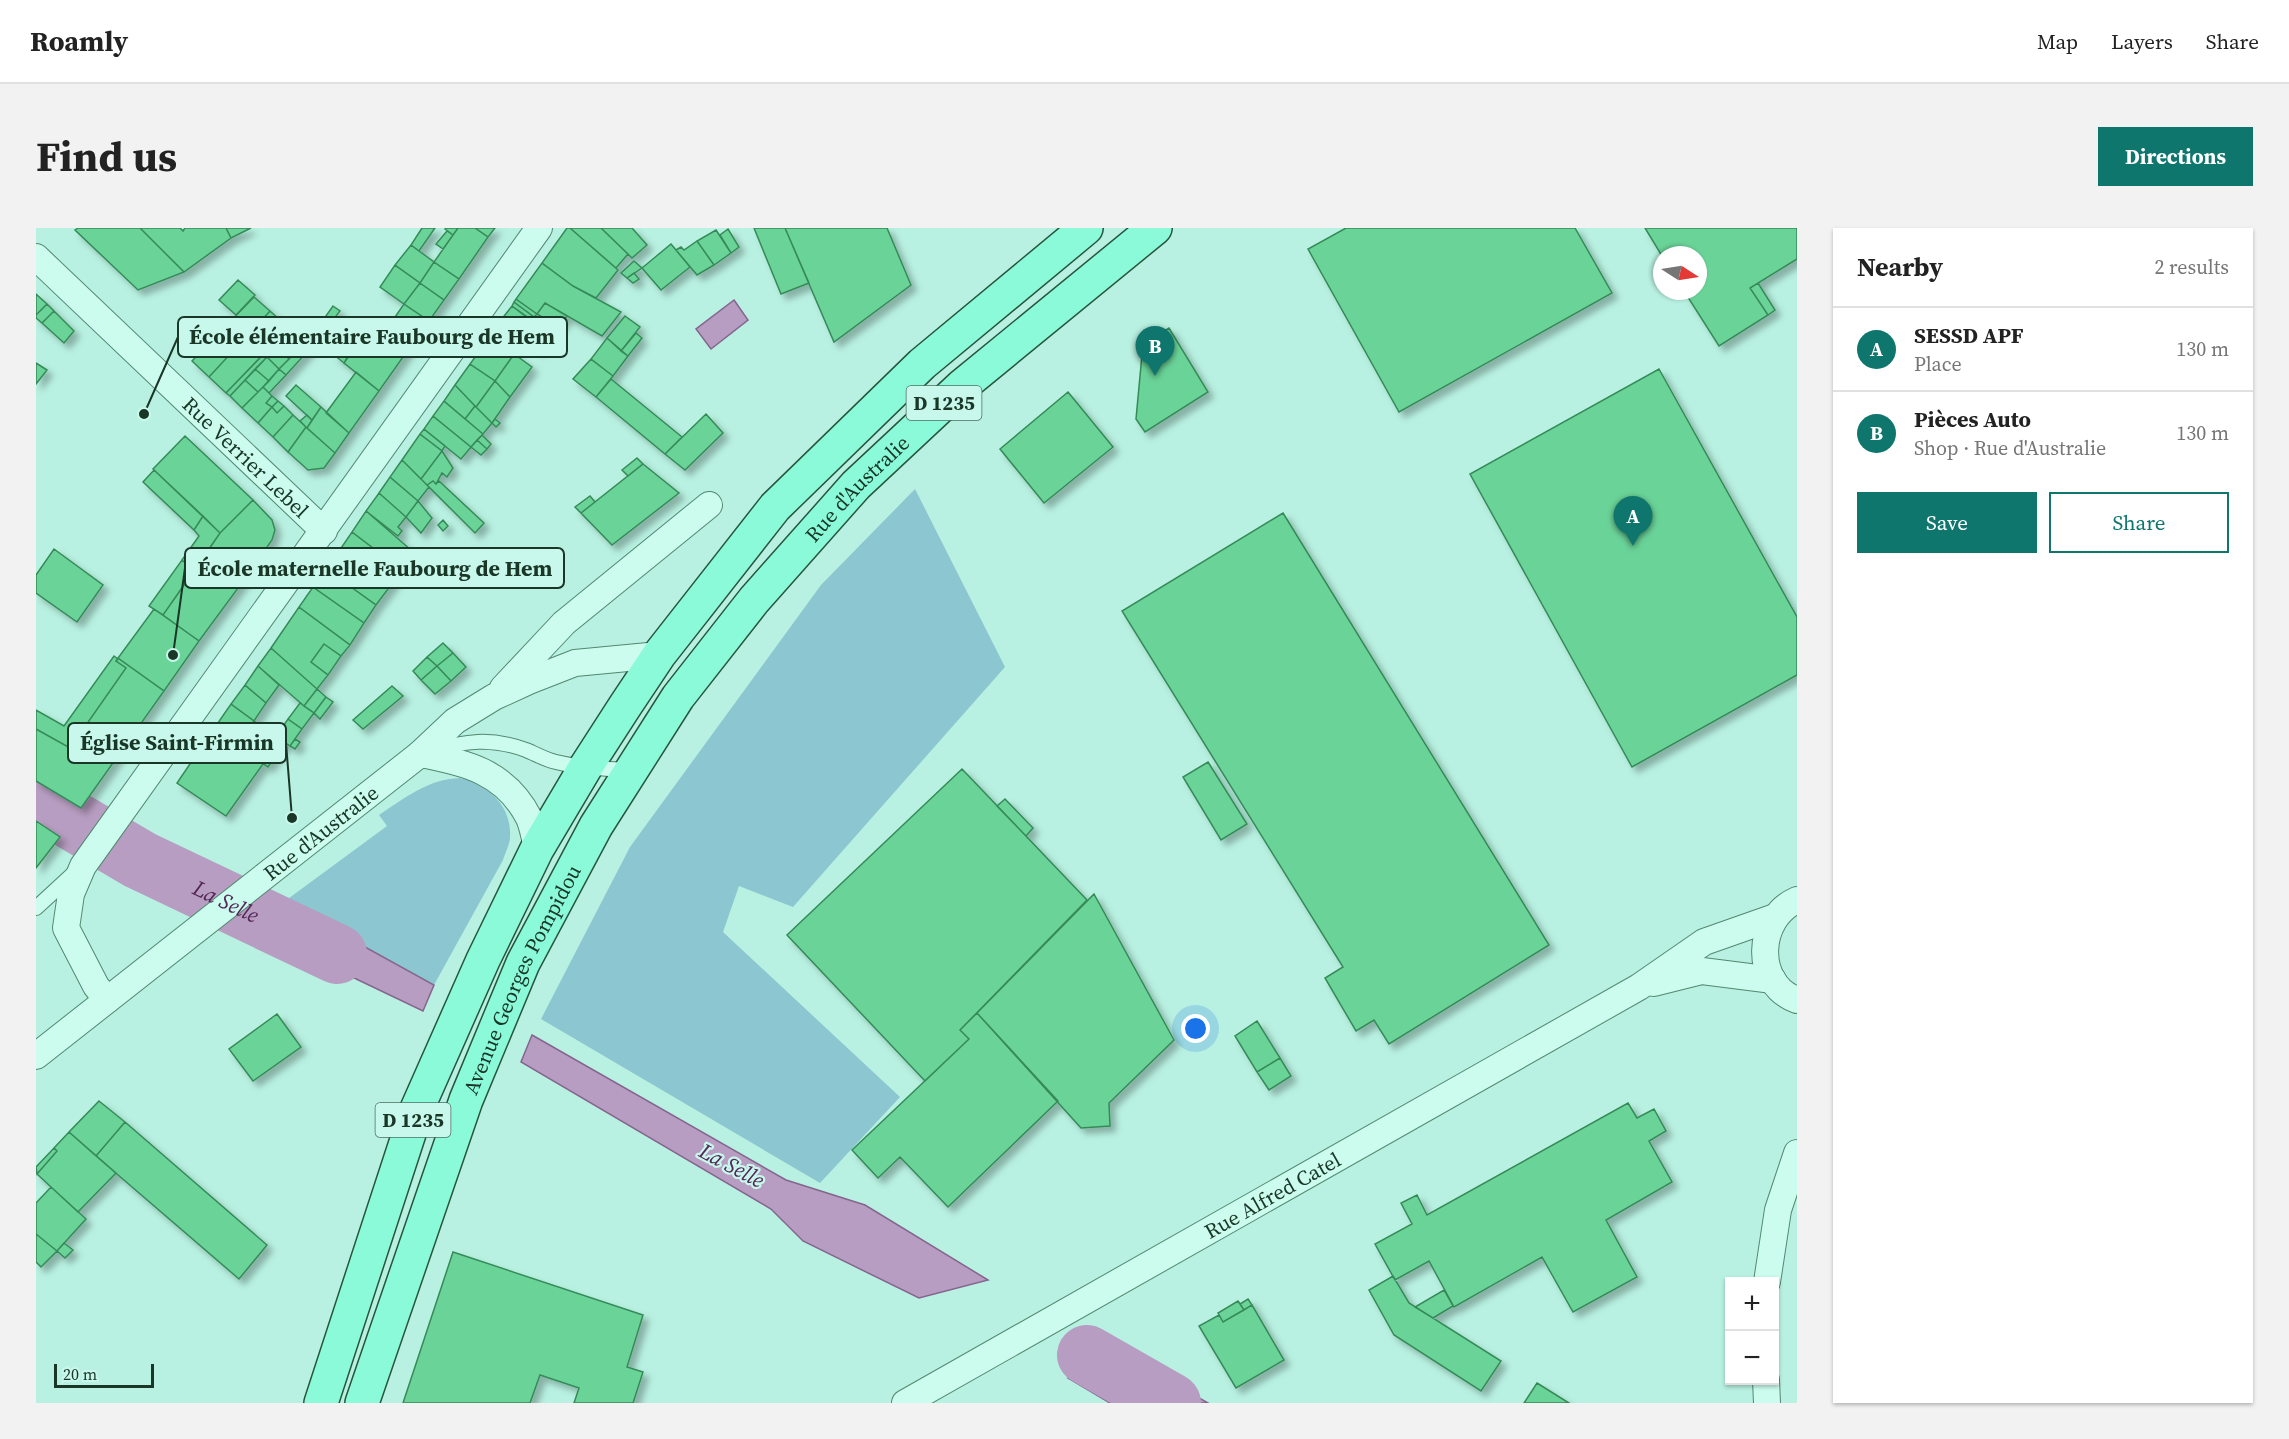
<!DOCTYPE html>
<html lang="en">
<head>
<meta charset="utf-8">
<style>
  body { margin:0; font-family:"Source Serif 4",serif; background:#f2f2f2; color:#222 }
  .controls { position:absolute; right:18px; bottom:18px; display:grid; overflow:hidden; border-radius:0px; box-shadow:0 2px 4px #0004 }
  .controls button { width:54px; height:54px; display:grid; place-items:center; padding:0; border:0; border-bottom:2px solid #e0e0e0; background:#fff; color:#222; font:30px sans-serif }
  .compass { position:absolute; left:1617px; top:18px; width:54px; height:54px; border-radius:50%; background:#fff; box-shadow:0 2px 4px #0004; rotate:102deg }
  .scale { position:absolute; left:18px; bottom:15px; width:100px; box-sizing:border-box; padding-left:6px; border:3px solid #193627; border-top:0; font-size:16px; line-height:21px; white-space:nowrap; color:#193627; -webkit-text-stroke:4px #c8f8eb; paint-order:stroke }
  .you { position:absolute; left:1160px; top:801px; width:21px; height:21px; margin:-15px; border:4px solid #fff; border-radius:50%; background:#1a73e8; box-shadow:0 0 0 9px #1a73e833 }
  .badge { display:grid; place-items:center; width:39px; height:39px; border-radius:50%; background:#0f766e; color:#fff; font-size:20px; font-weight:700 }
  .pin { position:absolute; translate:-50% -50px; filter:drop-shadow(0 2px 3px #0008) }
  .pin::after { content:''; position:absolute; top:32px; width:21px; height:18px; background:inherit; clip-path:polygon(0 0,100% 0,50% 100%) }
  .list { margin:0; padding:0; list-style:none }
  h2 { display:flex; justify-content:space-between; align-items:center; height:78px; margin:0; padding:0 24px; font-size:26px }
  h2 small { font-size:20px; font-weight:400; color:#767676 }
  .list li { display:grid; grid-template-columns:39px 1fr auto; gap:18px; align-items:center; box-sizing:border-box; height:84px; padding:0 24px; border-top:2px solid #e0e0e0 }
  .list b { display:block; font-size:22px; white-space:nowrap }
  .list p { margin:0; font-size:20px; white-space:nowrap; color:#767676 }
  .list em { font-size:20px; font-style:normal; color:#767676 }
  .actions { display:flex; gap:12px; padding:18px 24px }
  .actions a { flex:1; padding:14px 0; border:2px solid #0f766e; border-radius:0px; text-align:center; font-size:21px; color:#0f766e }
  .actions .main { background:#0f766e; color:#fff }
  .map { position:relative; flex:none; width:1761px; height:1175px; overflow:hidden; border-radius:0px }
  header { display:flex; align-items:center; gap:36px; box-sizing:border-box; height:84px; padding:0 30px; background:#fff; border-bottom:2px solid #e0e0e0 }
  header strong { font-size:28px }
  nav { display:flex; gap:33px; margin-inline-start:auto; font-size:21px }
  .intro { display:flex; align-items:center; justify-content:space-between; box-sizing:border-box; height:144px; padding:0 36px }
  h1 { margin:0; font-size:42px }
  .button { padding:15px 27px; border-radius:0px; background:#0f766e; color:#fff; font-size:21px; font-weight:700 }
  main { display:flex; gap:36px; padding:0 36px }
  aside { flex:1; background:#fff; border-radius:0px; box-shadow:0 2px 4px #0004 }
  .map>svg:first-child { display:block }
</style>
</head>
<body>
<header>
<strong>Roamly</strong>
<nav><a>Map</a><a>Layers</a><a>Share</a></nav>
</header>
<div class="intro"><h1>Find us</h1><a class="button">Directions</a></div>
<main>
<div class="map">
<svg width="1761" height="1175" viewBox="0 0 1761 1175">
  <defs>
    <filter id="shadow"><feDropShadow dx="5.5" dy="5.5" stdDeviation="3" flood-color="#0004"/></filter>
  </defs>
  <rect width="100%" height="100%" fill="#b8f1e1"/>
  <!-- green -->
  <path fill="#8cc6d0" d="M879 261 969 439 757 679 703 658 687 704 864 869 784 955 505 791 594 619 785 357Z
    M424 550C452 556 476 578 474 609 474 616 469 625 467 632L398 757 300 703 245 676 351 598 343 587C369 570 392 551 424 550Z"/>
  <!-- water -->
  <path fill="#b79dc1" stroke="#85658e" stroke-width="1.5" d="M698 72 712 92 675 121 660 101Z
    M0 553 45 580 24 609 0 594Z
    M105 609 181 649 147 675 80 643Z
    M245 676 300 703 398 757 387 783 268 726 206 705Z
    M496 807 750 952 829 977 952 1052 883 1070 767 1013 735 981 485 834Z
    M1081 1123 1172 1175H1074L1032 1150Z"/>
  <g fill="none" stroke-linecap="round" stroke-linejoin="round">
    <!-- river -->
    <g stroke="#b79dc1" stroke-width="60">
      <path id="s1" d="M0 571 104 632 301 726"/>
      <path d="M1051 1127 1135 1175"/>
    </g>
  </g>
  <!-- building -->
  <path fill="#6ad398" stroke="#368a59" stroke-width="1.5" filter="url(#shadow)" d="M42 0H104L148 44 102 62 39 2Z
    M104 0H144L147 3 149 0H190L195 10 148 44Z
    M190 0H215L195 10Z
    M386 0H399L383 23 375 17Z
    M410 0H422L417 7 409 1Z
    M422 0H439L452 9 423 51 398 34Z
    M439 0H459L452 9Z
    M531 0H534L582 42 560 70 537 58 506 35Z
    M534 0H565L592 26 580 40Z
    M565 0H596L611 17 596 30Z
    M718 0H749L773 55 745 66Z
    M749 0H851L875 57 798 114Z
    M1310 0H1539L1576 65 1363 184 1272 21Z
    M1609 0H1761V31L1714 60 1732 87 1683 118 1648 63H1662V27L1626 28Z
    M692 1 703 19 695 25 684 7Z
    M680 2 695 25 678 37 661 13Z
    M411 3 417 7 407 21 400 16Z
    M661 13 678 37 661 47 640 22 645 19 648 22Z
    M635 16 654 39 625 62 606 40Z
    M375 17 398 34 384 55 359 37Z
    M598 33 606 40 591 50 585 45Z
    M398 34 423 51 408 72 384 55Z
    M506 35 537 58 585 84 566 108 509 75 501 86 480 71Z
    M359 37 384 55 368 76 344 59Z
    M598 45 603 51 597 55 591 50Z
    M202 52 219 67 200 87 183 72Z
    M384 55 408 72 393 93 368 76Z
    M1722 55 1739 82 1732 87 1714 60Z
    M0 66 11 76 0 87Z
    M218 69 234 83 173 149 156 133Z
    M480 71 501 86 498 89 478 74Z
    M478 74 498 89 496 93 476 78Z
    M509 75 531 88 523 99 501 86Z
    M11 76 18 83 6 95 0 90V87Z
    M368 76 393 93 367 129 343 112Z
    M297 78 304 83 281 113 275 109Z
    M476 78 511 103 507 109 510 111 502 122 465 92Z
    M18 83 38 103 28 115 6 95Z
    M234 83 253 100 190 165 173 149Z
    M589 88 604 99 585 123 571 110Z
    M255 97 272 111 253 131 237 116Z
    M1133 100 1172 164 1109 204 1100 191 1107 116Z
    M600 105 606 110 592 128 585 123Z
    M455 107 479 125 459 153 434 136Z
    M275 109 281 113 250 147 243 141Z
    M571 110 592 128 577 148 555 131Z
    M343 112 367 129 343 163 308 135 320 118 332 127Z
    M237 116 253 131 243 141 231 129 194 168 190 165Z
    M305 118 314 125 308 135 298 127Z
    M478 126 496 139 474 169 459 153Z
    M231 129 243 141 233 153 219 141Z
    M555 131 577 148 560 169 537 151Z
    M0 135 11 142 0 156Z
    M434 136 459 153 440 179 419 157Z
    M219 141 233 153 222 164 209 152Z
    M243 141 250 147 233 165 227 159Z
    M1623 141 1761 389V447L1596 539 1434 246Z
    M320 144 343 163 313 205 290 185Z
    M575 151 646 209 629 226 560 169Z
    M209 152 222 164 206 180 194 168Z
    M459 153 474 169 456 195 440 179Z
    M260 157 285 179 276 192 250 168Z
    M419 157 439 178 429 191 408 173Z
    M227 159 236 168 230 175 236 179 222 195 206 180Z
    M1032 164 1077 219 1008 275 964 221Z
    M236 168 242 173 236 179 230 175Z
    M242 173 248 178 241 185 236 179Z
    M408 173 447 206 435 219 397 188Z
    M248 178 257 187 237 209 222 195 236 179 241 185Z
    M439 178 456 195 447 206 429 191Z
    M285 179 313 205 299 225 271 200Z
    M670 186 687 205 649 242 629 226Z
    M257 187 270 199 252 224 237 209Z
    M271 187 276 192 271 200 264 193Z
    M397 188 435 219 425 231 388 201Z
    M459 191 464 195 460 199 456 195Z
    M270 199 299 225 288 240 272 242 252 224Z
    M388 201 409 218 406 223 384 206Z
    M384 206 406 223 385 251 366 232Z
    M446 207 455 216 451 221 441 212Z
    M149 208 217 272 184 305 117 241Z
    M441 212 451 221 445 227 435 219Z
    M406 223 417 240 411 249 406 245 400 256 397 253 391 257 385 251Z
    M601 230 607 236 592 248 586 242Z
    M366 232 393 259 382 273 354 249Z
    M607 236 643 265 576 317 545 285Z
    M118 242 167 288 158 302 107 254Z
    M354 249 382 273 370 289 343 265Z
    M397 253 400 256 403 253 448 295 439 305 391 257Z
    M343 265 370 289 362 299 366 303 362 308 330 283Z
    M554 268 559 274 545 285 539 279Z
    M217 272 236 292 239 302 236 312 208 352 170 325 184 305Z
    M382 273 396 290 385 305 370 289Z
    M330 283 375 322 362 339 316 304Z
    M1247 285 1513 717 1353 816 1338 792 1320 803 1289 750 1307 739 1086 383Z
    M167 288 184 305 158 343 146 332 163 308 158 302Z
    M407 292 412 298 407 303 402 297Z
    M316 304 362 339 357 347 360 350 352 361 343 351 303 323Z
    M18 321 67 357 41 394 0 365V347Z
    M303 323 343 351 352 361 340 377 290 341Z
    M170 325 208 352 163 413 127 387Z
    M146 332 158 343 127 387 113 378Z
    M290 341 340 377 328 395 277 359Z
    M277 359 328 395 314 417 263 379Z
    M263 379 314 417 305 428 288 416 275 434 292 447 281 461 235 420Z
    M118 381 163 413 128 463 82 430Z
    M407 415 417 425 401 438 391 429Z
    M288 416 305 428 292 447 275 434Z
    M235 420 281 461 268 478 222 438Z
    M417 425 430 439 415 453 401 438Z
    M78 428 82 431 80 433 90 440 34 520 0 501V482L28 498Z
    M391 429 401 438 385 452 377 443Z
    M82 430 128 463 45 580 0 553V501L34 520 90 440 80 433Z
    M222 438 243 457 230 475 209 457Z
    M401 438 415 453 399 466 385 452Z
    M209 457 230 475 218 493 195 476Z
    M356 458 367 468 327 501 317 492Z
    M281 461 290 469 278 485 268 478Z
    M290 469 297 474 284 491 278 485Z
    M264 475 278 485 266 501 252 491Z
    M195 476 218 493 200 518 177 502Z
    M252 491 266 501 254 518 240 508Z
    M218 493 249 515 232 539 200 518Z
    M177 502 227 536 190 588 141 555Z
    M259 511 264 514 259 521 254 518Z
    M1172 534 1211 596 1185 612 1147 549Z
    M926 541 1051 672 924 802 933 811 889 853 751 707Z
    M969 571 997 600 990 608 961 578Z
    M0 593 24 609 0 640Z
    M1058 666 1138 812 1073 875 1074 898 1045 900 941 785Z
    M941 785 1022 873 912 979 864 929 842 950 816 922 933 811 924 802Z
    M241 786 265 819 217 853 193 821Z
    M1221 793 1244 830 1221 844 1199 808Z
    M1244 830 1255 848 1233 862 1221 844Z
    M63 873 89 894 60 928 33 904Z
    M1592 875 1601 890 1618 881 1630 903 1613 913 1636 954 1570 992 1601 1049 1537 1084 1506 1029 1418 1079 1393 1033 1359 1052 1339 1016 1376 996 1365 975 1381 967 1391 987Z
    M89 894 231 1017 203 1051 60 928Z
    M33 904 80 945 42 984 1 946 21 923 18 920Z
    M18 920 21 923 1 946 0 939Z
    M15 959 50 991 21 1023 0 1006V975Z
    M0 1006 21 1023 5 1039 0 1034Z
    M28 1015 37 1022 29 1030 21 1023Z
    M417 1024 607 1087 591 1139 607 1144 597 1175H538L543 1160 504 1147 494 1175H367Z
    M1357 1048 1373 1075 1465 1133 1445 1163 1358 1107 1333 1062Z
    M1408 1062 1417 1078 1397 1090 1379 1079Z
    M1212 1071 1216 1077 1208 1082 1204 1076Z
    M1202 1073 1208 1082 1187 1094 1182 1085Z
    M1216 1077 1248 1132 1200 1160 1163 1098 1183 1087 1187 1094Z
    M1501 1155 1533 1175H1488Z"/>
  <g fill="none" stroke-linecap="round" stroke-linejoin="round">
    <!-- service casing -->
    <g stroke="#528870" stroke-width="16">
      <path id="service" d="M394 523C429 513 455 509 490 522 500 526 510 532 520 534 545 540 569 541 595 542
        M0 680 38 645"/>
    </g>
    <!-- minor casing -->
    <g stroke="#528870" stroke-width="28">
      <g id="minor">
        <path id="s2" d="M0 29 288 303"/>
        <path d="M467 460 528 395 673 277"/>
        <path d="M384 526C429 534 470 544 493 590 497 599 499 611 501 621"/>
        <path d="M1761 672C1720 690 1717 756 1761 772"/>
        <path d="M1618 755 1666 743 1737 752"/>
        <path d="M71 772 60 758 30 700 35 666 47 638 503 0"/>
        <path id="s3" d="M0 828 384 526 419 493 458 469 493 453 539 435 623 427"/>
        <path d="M1731 1054 1742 982 1761 925"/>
        <path d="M1730 1152 1731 1175"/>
        <path id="s4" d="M869 1175 1603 759 1668 714 1739 689"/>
      </g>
    </g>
    <!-- primary casing -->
    <g stroke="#27553e" stroke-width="36">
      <g id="primary">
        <path d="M285 1175 381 881 447 732 501 621 549 540 589 478 623 427 739 279 886 136 1050 0"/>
        <path id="s5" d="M326 1175 430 872 487 735 560 598 642 469 718 372 820 257 926 158 1119 0"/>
      </g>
    </g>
    <!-- service -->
    <use href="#service" stroke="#cbfcee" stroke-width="14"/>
    <!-- minor -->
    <use href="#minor" stroke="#cbfcee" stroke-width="26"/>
    <!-- primary -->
    <use href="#primary" stroke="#8afad9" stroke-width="33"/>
  </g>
  <g text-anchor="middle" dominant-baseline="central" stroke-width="4.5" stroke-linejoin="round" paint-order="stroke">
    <!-- shield labels -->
    <g fill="#c8f8eb" stroke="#4e7062" stroke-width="1.5">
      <rect x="870.5" y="158" width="75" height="34" rx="4.5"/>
      <rect x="339.5" y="875" width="75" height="34" rx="4.5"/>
    </g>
    <g font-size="20" font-weight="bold" fill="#193627">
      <text x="908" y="175">D 1235</text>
      <text x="377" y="892">D 1235</text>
    </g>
    <!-- street labels -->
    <g font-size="21" fill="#193627" stroke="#c8f8eb">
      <text stroke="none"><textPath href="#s2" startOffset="290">Rue Verrier Lebel</textPath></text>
      <text stroke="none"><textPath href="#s5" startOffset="1052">Rue d'Australie</textPath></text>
      <text stroke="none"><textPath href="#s3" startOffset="362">Rue d'Australie</textPath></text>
      <text stroke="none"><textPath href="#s5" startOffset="453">Avenue Georges Pompidou</textPath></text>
      <text stroke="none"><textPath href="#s4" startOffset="422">Rue Alfred Catel</textPath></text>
    </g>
    <!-- water labels -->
    <g font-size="22" font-style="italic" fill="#552657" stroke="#c8f8eb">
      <text stroke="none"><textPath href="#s1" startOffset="216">La Selle</textPath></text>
      <text transform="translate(696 937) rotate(28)">La Selle</text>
    </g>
  </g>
  <!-- callouts -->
  <path fill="none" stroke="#193627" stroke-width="2" d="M108 186L142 109M137 427L149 340M256 590L250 515"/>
  <g fill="#193627" stroke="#c8f8eb" stroke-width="2">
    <circle cx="108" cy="186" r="6"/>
    <circle cx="137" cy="427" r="6"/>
    <circle cx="256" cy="590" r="6"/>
  </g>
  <g fill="#c8f8eb" stroke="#193627" stroke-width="2">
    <rect x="142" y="89" width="389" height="40" rx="6"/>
    <rect x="149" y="320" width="379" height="40" rx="6"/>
    <rect x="32" y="495" width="218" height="40" rx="6"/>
  </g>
  <g font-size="22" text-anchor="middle" font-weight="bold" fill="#193627">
    <text x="336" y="116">École élémentaire Faubourg de Hem</text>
    <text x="339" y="348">École maternelle Faubourg de Hem</text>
    <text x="141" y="522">Église Saint-Firmin</text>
  </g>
</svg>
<div class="controls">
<button>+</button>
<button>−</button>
</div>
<svg class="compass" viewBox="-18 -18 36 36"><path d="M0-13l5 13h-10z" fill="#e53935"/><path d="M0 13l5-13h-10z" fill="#767676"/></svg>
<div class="scale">20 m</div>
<div class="you"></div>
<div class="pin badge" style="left:1597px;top:318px">A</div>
<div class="pin badge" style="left:1119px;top:148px">B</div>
</div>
<aside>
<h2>Nearby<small>2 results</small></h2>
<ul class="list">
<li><span class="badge">A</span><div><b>SESSD APF</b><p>Place</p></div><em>130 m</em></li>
<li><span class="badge">B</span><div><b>Pièces Auto</b><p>Shop · Rue d'Australie</p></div><em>130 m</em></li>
</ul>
<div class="actions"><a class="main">Save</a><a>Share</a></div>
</aside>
</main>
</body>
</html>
